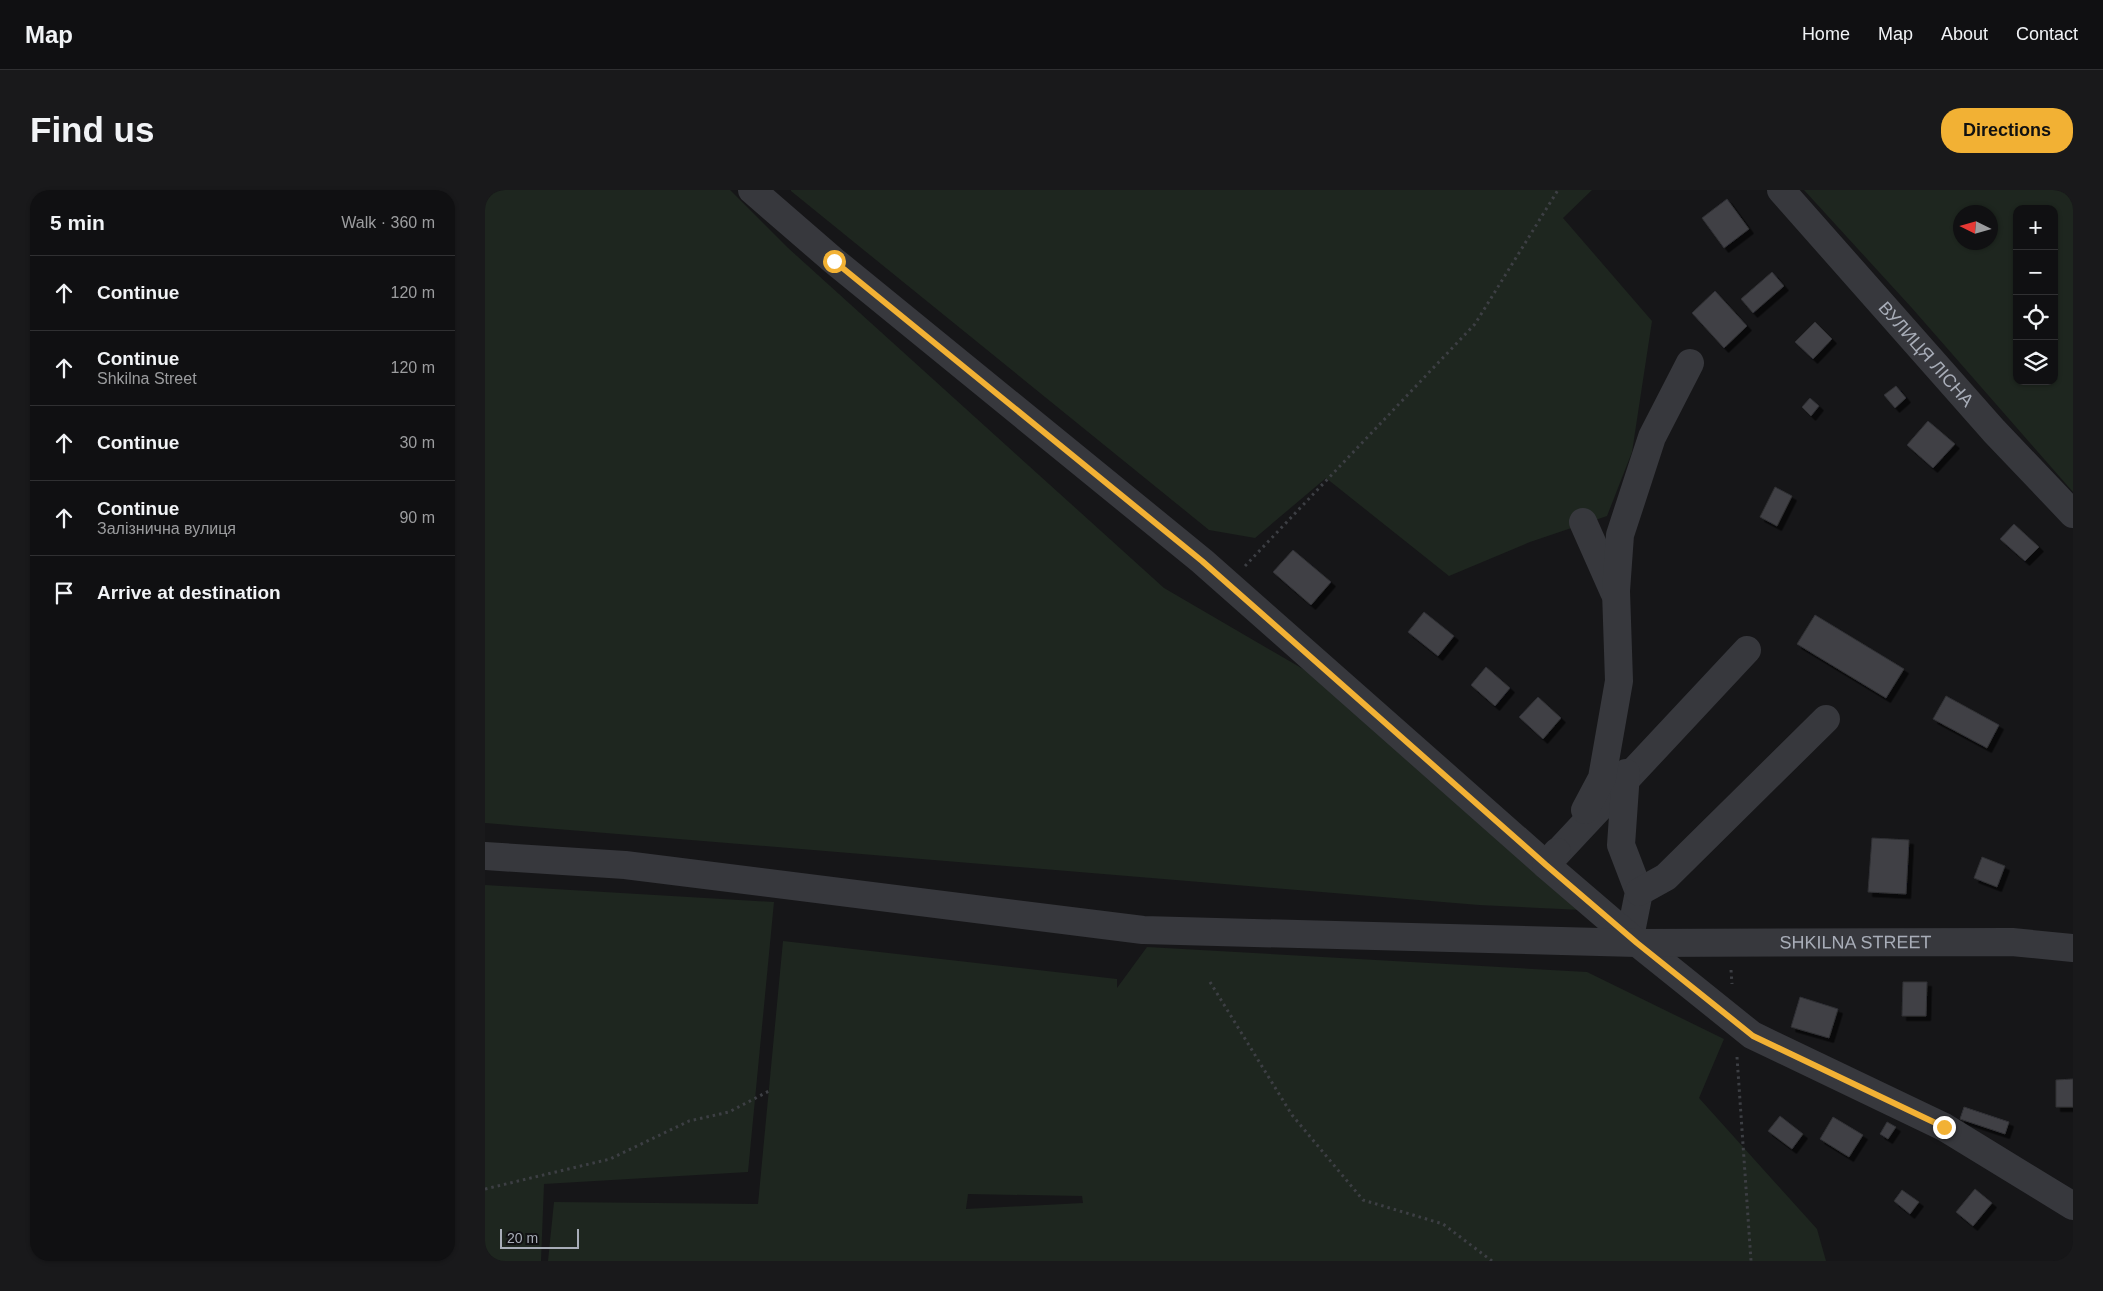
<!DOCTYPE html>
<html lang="en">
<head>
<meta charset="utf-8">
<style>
  body { margin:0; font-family:Arial,sans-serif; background:#19191b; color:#f1f3f6 }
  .controls { position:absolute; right:15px; top:15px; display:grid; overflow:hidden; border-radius:10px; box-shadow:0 1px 4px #0004 }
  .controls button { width:45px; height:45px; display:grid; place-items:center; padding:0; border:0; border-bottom:1px solid #303032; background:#101012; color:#f1f3f6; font:25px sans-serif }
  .compass { position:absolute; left:1468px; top:15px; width:45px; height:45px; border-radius:50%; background:#101012; box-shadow:0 1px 4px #0004; rotate:275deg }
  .scale { position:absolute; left:15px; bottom:12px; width:79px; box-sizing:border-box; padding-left:5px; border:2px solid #a8adb8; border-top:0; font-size:14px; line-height:18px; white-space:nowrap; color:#a8adb8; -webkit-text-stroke:4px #111113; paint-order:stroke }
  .stop { position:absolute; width:15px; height:15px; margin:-11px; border:4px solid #f2b134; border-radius:50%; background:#fff }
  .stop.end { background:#f2b134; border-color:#fff; box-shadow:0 1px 5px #0008 }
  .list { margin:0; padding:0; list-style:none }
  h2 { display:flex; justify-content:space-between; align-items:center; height:65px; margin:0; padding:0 20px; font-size:21px }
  h2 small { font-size:16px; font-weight:400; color:#9c9d9f }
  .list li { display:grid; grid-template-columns:32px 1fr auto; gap:15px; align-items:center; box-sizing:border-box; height:75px; padding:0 20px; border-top:1px solid #303032 }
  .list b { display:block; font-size:19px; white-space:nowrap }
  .list p { margin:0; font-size:16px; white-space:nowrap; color:#9c9d9f }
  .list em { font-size:16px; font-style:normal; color:#9c9d9f }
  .icon { flex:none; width:28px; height:28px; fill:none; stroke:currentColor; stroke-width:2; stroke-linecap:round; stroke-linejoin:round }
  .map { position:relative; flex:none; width:1588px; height:1071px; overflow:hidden; border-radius:20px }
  header { display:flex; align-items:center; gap:30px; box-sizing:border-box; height:70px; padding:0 25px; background:#101012; border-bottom:1px solid #303032 }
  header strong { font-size:24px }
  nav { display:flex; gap:28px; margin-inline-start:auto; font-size:18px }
  .intro { display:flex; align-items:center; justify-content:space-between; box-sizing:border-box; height:120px; padding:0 30px }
  h1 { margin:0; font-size:35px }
  .button { padding:12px 22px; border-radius:20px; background:#f2b134; color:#111; font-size:18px; font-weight:700 }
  main { display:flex; gap:30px; padding:0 30px }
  aside { flex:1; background:#101012; border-radius:20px; box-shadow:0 1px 4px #0004 }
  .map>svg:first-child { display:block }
</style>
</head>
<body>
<header>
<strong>Map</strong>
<nav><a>Home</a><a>Map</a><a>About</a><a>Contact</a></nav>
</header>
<div class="intro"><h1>Find us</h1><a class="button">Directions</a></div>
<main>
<aside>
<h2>5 min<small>Walk · 360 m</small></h2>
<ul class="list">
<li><svg class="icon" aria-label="ahead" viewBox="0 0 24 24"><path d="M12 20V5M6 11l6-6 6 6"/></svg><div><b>Continue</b></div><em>120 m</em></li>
<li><svg class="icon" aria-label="ahead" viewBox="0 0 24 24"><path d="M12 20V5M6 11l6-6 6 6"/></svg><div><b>Continue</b><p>Shkilna Street</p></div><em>120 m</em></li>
<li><svg class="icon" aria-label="ahead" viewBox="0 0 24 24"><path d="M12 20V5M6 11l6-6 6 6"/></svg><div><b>Continue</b></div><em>30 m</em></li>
<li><svg class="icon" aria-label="ahead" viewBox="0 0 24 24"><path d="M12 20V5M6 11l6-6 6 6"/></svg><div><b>Continue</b><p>Залізнична вулиця</p></div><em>90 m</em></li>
<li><svg class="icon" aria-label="arrive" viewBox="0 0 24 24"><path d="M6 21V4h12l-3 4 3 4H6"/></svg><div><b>Arrive at destination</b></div></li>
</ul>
</aside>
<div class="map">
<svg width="1588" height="1071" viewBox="0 0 1588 1071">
  <defs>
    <filter id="shadow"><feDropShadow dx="4.5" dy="4.5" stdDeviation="0" flood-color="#0009"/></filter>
  </defs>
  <rect width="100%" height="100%" fill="#161618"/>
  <!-- green -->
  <path fill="#1e261f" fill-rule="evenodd" d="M0 0H245L302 57 679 398 861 504 1097 720 994 715 0 633Z
    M306 0H1107L1078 28 1167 131 1147 262 1122 326 1045 352 964 386 841 288 770 348 724 340 306 1Z
    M1319 0H1588V302L1426 117ZM1532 19H1569V191H1532ZM1506 22V52H1476V22Z
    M0 695 289 712 263 982 59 994 56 1071H0Z
    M298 751 632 789V798L662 757 1102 782 1239 849 1214 908 1332 1039 1341 1071H63L69 1012 273 1014ZM483 1004 597 1006 598 1013 481 1019Z"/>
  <!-- building -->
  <path fill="#404145" stroke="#303034" filter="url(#shadow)" d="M1242 9 1264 39 1239 58 1217 28Z
    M1287 82 1299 96 1268 123 1256 109Z
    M1230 101 1262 136 1239 158 1207 123Z
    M1330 132 1347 149 1328 169 1310 152Z
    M1411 196 1421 208 1410 218 1399 205Z
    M1325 208 1334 216 1326 226 1317 217Z
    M1443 231 1470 254 1448 278 1422 255Z
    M1290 297 1307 306 1292 336 1275 327Z
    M1529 334 1554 357 1540 371 1515 349Z
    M808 360 846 392 826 415 788 382Z
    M939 422 969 446 953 466 923 442Z
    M1330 425 1419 479 1401 508 1312 454Z
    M1001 477 1025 498 1010 516 986 495Z
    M1461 506 1514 535 1502 558 1448 529Z
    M1053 507 1076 528 1058 549 1034 527Z
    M1387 648 1424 650 1421 704 1383 702Z
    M1497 667 1520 676 1512 697 1489 688Z
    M1418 792H1442L1441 826H1417Z
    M1315 807 1353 819 1344 848 1306 837Z
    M1588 889V917H1571V890Z
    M1479 917 1524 932 1520 944 1475 929Z
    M1295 926 1318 944 1307 959 1283 941Z
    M1348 927 1378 945 1364 967 1335 949Z
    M1402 932 1411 937 1403 949 1395 944Z
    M1490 999 1507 1013 1488 1036 1471 1022Z
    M1417 1000 1434 1012 1425 1024 1409 1011Z"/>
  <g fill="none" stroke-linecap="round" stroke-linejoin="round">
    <!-- path -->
    <path stroke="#3d3f44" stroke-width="3" stroke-dasharray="2.5 4" stroke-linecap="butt" d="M760 376 990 134 1073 0
      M1246 780 1247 794
      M725 792 807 925 878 1010 958 1034 1007 1071
      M1252 867 1266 1071
      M0 999 125 969 204 931 244 922 284 901"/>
    <!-- minor -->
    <g stroke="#37383d" stroke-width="28">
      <path d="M267 0 349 71 717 371 1061 675 1262 460"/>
      <path id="s1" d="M1296 0 1509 241 1588 324"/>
      <path d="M1098 332 1129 402"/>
      <path d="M1141 583 1136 655 1154 702 1145 747"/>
      <path d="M1100 620 1117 588 1134 491 1131 401 1135 345 1167 247 1205 173"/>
      <path d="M1072 662 1061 675 1145 747 1267 845 1459 937 1588 1016"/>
      <path id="s2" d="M0 666 140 675 658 740 1152 753 1527 752 1588 758"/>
      <path d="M1154 702 1181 687 1341 529"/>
    </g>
  </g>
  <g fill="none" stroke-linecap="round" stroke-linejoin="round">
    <!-- route -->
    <path stroke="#f2b134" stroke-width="6" d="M349 71 717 371 1061 675 1152 753 1268 846 1459 937"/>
  </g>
  <g text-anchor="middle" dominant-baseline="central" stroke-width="5" stroke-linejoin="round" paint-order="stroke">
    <!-- street labels -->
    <g font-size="18" fill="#a8adb8" stroke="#111113">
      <text stroke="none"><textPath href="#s1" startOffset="219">ВУЛИЦЯ ЛІСНА</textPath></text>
      <text stroke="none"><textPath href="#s2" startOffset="1375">SHKILNA STREET</textPath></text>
    </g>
  </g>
</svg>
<div class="controls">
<button>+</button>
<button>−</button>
<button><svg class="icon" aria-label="locate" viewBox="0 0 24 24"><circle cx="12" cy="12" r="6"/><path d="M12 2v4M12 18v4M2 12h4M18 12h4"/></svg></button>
<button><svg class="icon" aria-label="layers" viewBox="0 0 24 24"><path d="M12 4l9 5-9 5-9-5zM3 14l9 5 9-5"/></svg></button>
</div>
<svg class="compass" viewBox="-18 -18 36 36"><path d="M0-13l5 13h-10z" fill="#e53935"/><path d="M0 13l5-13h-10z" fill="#9c9d9f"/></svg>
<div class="scale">20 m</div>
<div class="stop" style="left:349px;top:71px"></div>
<div class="stop end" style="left:1459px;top:937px"></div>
</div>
</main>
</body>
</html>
